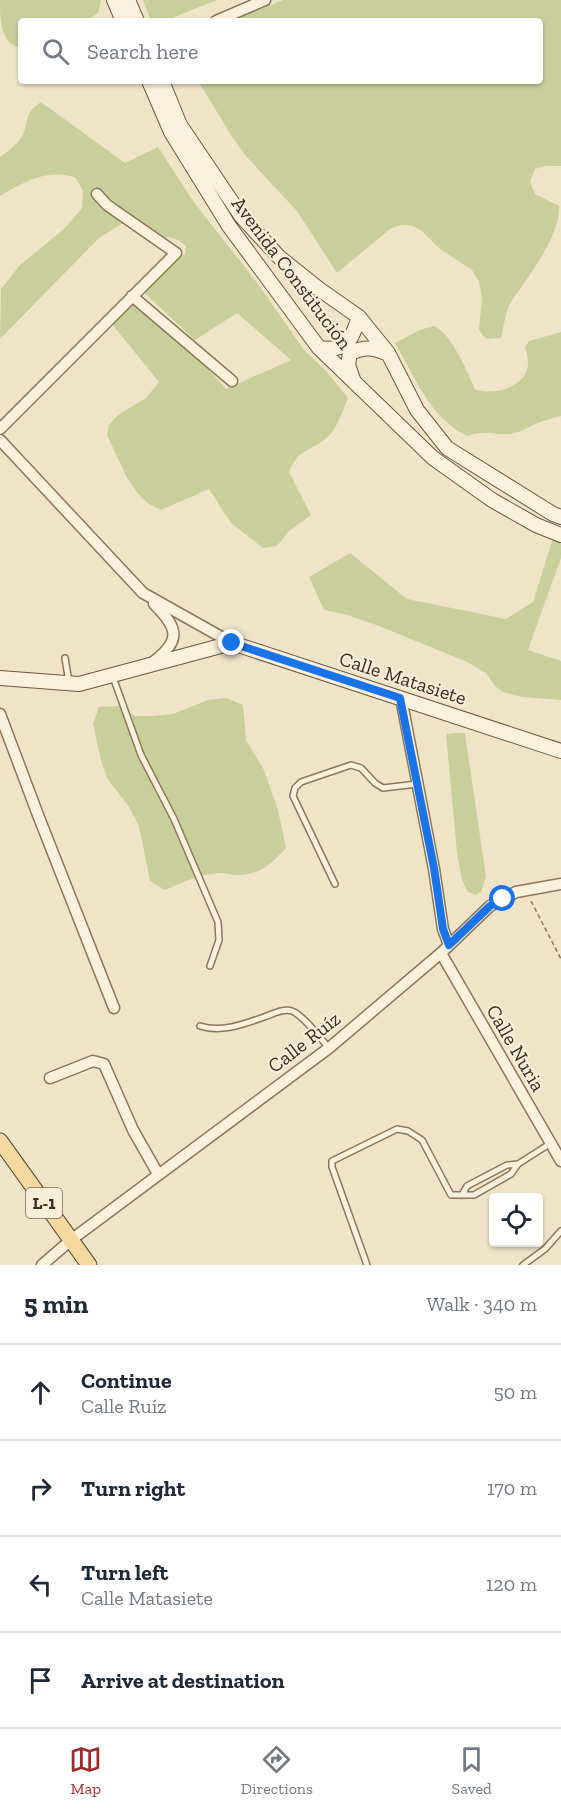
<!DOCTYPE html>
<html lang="en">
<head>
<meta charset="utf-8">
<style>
  body { margin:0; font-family:"Zilla Slab",serif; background:#f2f2f3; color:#1f2937 }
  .controls { position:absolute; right:18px; bottom:18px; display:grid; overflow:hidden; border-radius:6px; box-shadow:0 2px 4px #0004 }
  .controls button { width:54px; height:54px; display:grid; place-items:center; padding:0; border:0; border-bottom:2px solid #e0e1e3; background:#fff; color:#1f2937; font:30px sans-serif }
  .stop { position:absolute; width:18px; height:18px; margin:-14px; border:4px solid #1a73e8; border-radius:50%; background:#fff }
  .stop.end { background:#1a73e8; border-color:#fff; box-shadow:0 2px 6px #0008 }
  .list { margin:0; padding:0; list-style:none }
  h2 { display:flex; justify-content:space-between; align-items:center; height:78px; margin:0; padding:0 24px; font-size:26px }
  h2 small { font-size:20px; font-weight:400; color:#747a83 }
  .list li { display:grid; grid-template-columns:39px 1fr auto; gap:18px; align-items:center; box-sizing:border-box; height:96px; padding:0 24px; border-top:2px solid #e0e1e3 }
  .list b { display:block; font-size:22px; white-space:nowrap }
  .list p { margin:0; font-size:20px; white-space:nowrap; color:#747a83 }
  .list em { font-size:20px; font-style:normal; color:#747a83 }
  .icon { flex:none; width:33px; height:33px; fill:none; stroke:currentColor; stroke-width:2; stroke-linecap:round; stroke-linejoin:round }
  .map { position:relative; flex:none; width:561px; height:1265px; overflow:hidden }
  .search { position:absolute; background:#fff; box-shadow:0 2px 4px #0004; left:18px; right:18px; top:18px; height:66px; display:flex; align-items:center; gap:15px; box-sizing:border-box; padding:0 21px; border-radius:6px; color:#747a83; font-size:22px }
  .sheet { height:462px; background:#fff }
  nav { display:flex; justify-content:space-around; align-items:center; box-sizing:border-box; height:84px; border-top:2px solid #e0e1e3; background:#fff; font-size:16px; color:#747a83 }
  nav a { display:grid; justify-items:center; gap:3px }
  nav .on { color:#9e2a2b }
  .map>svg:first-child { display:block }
</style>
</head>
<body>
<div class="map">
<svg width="561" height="1265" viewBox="0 0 561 1265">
  <rect width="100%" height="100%" fill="#f0e4c8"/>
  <!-- green -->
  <path fill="#c9cf9b" d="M0 0H100L101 1 98 13 86 21H21V48C0 44 0 19 0 0Z
    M143 0H217L164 21H151Z
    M283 0H561V166H546L535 169 530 182 535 194 559 206C561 236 527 278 511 302 505 312 504 327 501 338L488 339 483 336 479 329 482 298 479 282 472 270 440 249 422 231 413 226 401 225 390 229 337 273 297 211 245 155 233 138 198 81H540V21H230Z
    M41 102 125 163 158 147 193 201 258 284 304 350 325 370 348 398C342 412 337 431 324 440 308 452 298 450 289 472L311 515 289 531 277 546 263 548 231 523 209 489 161 510 149 504 139 495 127 478 107 435 109 425 118 415 146 398 159 382 111 323 124 306 136 304 194 353 226 389 291 360 237 313 195 340 143 292C156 281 172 262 185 254L186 246C172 234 164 237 147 240L123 223 99 238 0 339 1 289 20 265 65 228 82 208 83 191 76 178C48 168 24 182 0 196V157C8 151 17 145 22 136 30 120 23 114 41 102Z
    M433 326C451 331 467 372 475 389 494 397 529 386 528 362 528 357 526 351 525 347L529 341 561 332V416C553 418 545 420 538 423 528 427 521 432 511 434 495 436 487 429 467 436 430 418 415 377 395 343L420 330Z
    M553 538 561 541V558L528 650 561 661V700L522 697 503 692 495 686 486 673 467 662 379 626 348 615 324 610 309 577 350 553 407 599 506 619 533 602Z
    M226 698 243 705 246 740 264 770 278 810 286 848C272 863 260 875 238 875 232 875 226 873 219 873 200 874 182 883 165 890L150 881 139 826 129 807 107 778 101 760 93 724 99 707 119 706 135 716H153L173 714 208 700Z
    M455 733H465L486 877 481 892 476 895 468 892 462 880 457 853 446 734Z"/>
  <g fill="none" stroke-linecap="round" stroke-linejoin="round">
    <!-- lane casing -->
    <g stroke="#8d765c" stroke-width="8">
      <path id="lane" d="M65 658 69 682
        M113 677 141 755 174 819 218 922 219 940 210 966
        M335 884 293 796 295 788 301 782 351 765 361 768 375 783 383 788 417 784
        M200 1026C221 1033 244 1024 264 1017 273 1014 283 1008 292 1011 303 1015 320 1038 329 1048
        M462 1195 467 1186 507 1165 518 1164
        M367 1265 332 1167V1161L397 1129 408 1131 422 1140 451 1195H474L511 1174 518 1164 551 1143
        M523 1265 545 1249 561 1231"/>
    </g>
    <!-- street casing -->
    <g stroke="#8d765c" stroke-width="13">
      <path id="street" d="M216 21 265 0
        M132 296 232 381
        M0 429 176 253 107 205 97 194
        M0 440 143 593 232 643
        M153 662C182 640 178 628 154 604
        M401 698 434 869 443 929 449 945
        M0 714 38 815 114 1008
        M441 953 561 1161
        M50 1078 93 1061 104 1064 133 1130 158 1174
        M42 1265 71 1240 329 1048 441 953 490 906 516 892 561 884"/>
    </g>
    <!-- secondary casing -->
    <g stroke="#6f573f" stroke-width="16">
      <path id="secondary" d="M114 0 123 21
        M128 0 137 21
        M149 81 171 132 229 226 319 348 433 458 492 500 536 525 561 535
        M162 81 180 125 242 217 279 257 319 289 359 317 388 353 417 410 447 448 553 514 561 517
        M319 348C347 352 351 341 359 317
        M354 382 348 365 350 353C364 347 372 347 386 353
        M0 678 79 684 232 643 561 751"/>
    </g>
    <!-- primary casing -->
    <g stroke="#5b4430" stroke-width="17">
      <path id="primary" d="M0 1141 89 1265"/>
    </g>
    <!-- path -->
    <path stroke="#8d765c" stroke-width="1.5" stroke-dasharray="4.5 3" stroke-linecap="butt" d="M531 901 561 959"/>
    <!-- lane -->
    <use href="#lane" stroke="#faf1dc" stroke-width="5"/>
    <!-- street -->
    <use href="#street" stroke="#faf1dc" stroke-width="10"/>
    <!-- secondary -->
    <use href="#secondary" stroke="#faf1dc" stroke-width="14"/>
    <!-- primary -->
    <use href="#primary" stroke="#f3d9a0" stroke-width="15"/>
  </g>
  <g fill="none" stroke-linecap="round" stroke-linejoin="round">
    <!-- route -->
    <path stroke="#1a73e8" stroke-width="8" d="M232 643 400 698 434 868 443 929 449 945 490 906 503 899"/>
  </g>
  <g text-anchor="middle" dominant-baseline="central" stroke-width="4.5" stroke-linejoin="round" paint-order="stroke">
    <!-- shield labels -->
    <rect fill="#f7eed8" stroke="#756857" stroke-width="1.5" x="26" y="1188" width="36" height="30" rx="4.5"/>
    <g font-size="18" font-weight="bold" fill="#3d2e20">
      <text x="44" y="1203">L-1</text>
    </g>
    <!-- street labels -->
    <g font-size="20" fill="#3d2e20" stroke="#f7eed8">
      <text transform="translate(292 273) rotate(53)">Avenida Constitución</text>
      <text transform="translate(403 678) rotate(18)">Calle Matasiete</text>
      <text transform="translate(304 1042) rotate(-38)">Calle Ruíz</text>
      <text transform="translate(516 1048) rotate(60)">Calle Nuria</text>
    </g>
  </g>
</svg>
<div class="controls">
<button><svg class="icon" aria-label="locate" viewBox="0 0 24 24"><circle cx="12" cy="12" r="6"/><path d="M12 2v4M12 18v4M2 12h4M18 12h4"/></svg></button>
</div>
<div class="stop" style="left:503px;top:899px"></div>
<div class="stop end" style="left:232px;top:643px"></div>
<div class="search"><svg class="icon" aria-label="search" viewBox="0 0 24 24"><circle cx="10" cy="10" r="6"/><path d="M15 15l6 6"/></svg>Search here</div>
</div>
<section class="sheet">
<h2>5 min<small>Walk · 340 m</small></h2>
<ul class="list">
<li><svg class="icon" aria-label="ahead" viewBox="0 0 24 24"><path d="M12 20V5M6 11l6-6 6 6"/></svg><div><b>Continue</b><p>Calle Ruíz</p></div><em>50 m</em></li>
<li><svg class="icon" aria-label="right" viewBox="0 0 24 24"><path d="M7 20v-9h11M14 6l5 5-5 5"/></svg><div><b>Turn right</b></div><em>170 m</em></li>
<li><svg class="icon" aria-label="left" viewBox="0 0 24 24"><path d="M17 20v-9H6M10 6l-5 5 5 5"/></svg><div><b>Turn left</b><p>Calle Matasiete</p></div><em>120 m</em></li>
<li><svg class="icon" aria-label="arrive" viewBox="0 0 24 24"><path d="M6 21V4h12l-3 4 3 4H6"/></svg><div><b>Arrive at destination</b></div></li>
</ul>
</section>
<nav>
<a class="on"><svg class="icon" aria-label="map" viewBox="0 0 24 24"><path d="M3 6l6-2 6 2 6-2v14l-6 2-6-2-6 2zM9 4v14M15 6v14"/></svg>Map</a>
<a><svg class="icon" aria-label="directions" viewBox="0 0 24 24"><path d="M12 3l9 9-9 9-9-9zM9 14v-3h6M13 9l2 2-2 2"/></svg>Directions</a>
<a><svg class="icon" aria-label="saved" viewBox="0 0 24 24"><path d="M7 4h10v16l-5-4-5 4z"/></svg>Saved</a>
</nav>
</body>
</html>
